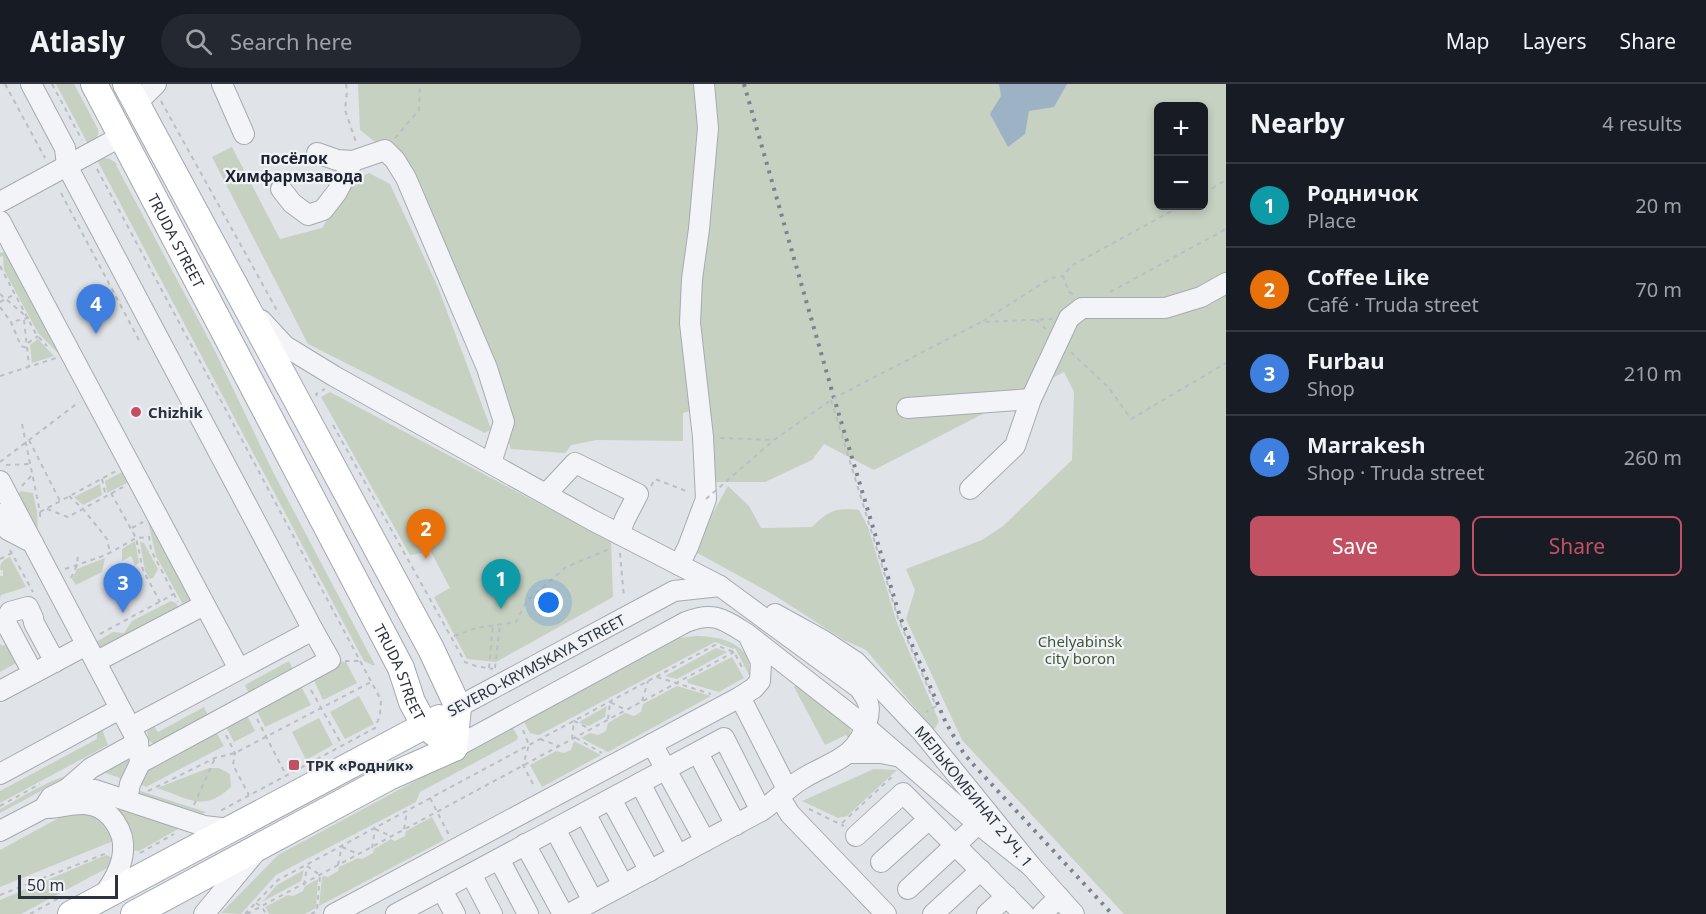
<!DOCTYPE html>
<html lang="en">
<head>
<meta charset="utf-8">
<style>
  body { margin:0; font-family:"Noto Sans",sans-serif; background:#242831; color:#f1f3f6 }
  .controls { position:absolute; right:18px; top:18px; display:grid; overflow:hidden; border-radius:9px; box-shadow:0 3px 9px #0003 }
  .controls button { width:54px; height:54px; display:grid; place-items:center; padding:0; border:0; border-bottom:2px solid #363941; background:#171b24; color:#f1f3f6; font:30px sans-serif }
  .scale { position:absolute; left:18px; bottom:15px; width:100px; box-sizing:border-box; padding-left:6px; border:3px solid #2a323e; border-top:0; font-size:16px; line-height:21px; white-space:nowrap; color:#2a323e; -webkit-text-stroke:4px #f0f2f6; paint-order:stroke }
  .you { position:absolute; left:549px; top:519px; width:21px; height:21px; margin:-15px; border:4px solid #fff; border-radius:50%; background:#1a73e8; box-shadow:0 0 0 9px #1a73e833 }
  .badge { display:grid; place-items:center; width:39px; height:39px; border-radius:50%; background:#c25063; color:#fff; font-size:20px; font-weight:700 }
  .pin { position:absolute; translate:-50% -50px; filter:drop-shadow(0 2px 3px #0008) }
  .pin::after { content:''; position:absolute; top:32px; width:21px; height:18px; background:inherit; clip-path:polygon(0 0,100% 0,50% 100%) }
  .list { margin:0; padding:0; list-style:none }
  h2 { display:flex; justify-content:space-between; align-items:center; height:78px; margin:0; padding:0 24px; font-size:26px }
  h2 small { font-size:20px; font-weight:400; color:#9ea1a6 }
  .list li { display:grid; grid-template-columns:39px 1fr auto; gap:18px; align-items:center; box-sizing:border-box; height:84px; padding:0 24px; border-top:2px solid #363941 }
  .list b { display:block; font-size:22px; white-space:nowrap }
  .list p { margin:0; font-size:20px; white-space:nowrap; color:#9ea1a6 }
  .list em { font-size:20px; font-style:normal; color:#9ea1a6 }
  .actions { display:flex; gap:12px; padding:18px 24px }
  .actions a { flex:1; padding:14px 0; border:2px solid #c25063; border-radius:9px; text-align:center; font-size:21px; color:#c25063 }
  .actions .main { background:#c25063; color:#fff }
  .icon { flex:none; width:33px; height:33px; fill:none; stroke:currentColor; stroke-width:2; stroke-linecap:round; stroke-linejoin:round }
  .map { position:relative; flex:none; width:1226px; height:830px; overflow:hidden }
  header { display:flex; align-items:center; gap:36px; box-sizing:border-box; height:84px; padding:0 30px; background:#171b24; border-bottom:2px solid #363941 }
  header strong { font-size:28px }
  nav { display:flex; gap:33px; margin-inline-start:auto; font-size:21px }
  .search { width:420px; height:54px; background:#242831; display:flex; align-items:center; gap:15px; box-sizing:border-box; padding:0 21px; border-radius:33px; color:#9ea1a6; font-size:22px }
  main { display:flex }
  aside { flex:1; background:#171b24 }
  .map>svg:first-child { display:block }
</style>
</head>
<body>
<header>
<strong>Atlasly</strong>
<div class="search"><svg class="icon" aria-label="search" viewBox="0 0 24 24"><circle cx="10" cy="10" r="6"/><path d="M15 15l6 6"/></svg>Search here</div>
<nav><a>Map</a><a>Layers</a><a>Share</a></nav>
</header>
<main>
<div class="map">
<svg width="1226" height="830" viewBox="0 0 1226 830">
  <rect width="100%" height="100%" fill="#e0e3e8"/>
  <!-- green -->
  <path fill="#c6d1c2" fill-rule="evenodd" d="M56 0H74L98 45C99 53 95 57 89 62Z
    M358 0H1226V830H1124L962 656 906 535 915 506 906 485 982 456 1003 442 1072 376 1074 308 1064 288 874 386 824 360 812 376 765 398H711L699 324 683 329V357L597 356 571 361 565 369 511 365 484 291 401 74 379 61 360 46ZM1158 22H1204V122H1158Z
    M232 63 280 155 322 144 350 99 369 89 390 100 437 201 491 345 485 349 308 260 212 73Z
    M100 73 110 75 117 80 116 81 214 265 272 386 375 581H372L364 577 96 74Z
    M3 168H7L64 275 38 249 4 186 3 172 0 173V169Z
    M38 255 54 272 32 279 30 261Z
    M330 308 611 458 613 513 496 578 467 575 434 513 450 504 431 468 410 471 321 313Z
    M124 387 129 398 107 409 105 397Z
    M100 400 102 411 83 421 74 413Z
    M728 402 749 422 761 444 812 443C830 426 835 424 859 426L868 443 897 539 939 637 934 646 866 566 844 556 774 511 692 466Z
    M21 407 33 409 37 428 38 451 17 411Z
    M147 433 193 516 185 524 156 472Z
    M135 457 139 479 135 481 131 472 122 477V465Z
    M140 458 144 459 158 485 153 494 150 495 145 487Z
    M10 473 26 503 1 511 0 514V492H3V486H0C0 478 3 476 10 473Z
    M105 474 102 488 76 501 72 495 77 485Z
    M171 517 176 519 180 526 100 566 96 558 113 548 124 549 132 537Z
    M695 552C719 552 754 559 749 591L735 564 733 565 715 558 539 651 530 649 524 638 680 554Z
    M11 556 22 576 0 588V560L3 562Z
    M716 564 727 568 677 595 665 592Z
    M732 573 744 594 719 608 688 599 687 596Z
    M289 577 295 590 251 614 245 601Z
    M338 577 346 578 357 599 323 616 312 592Z
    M299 599 311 621 265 643 255 622Z
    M795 601H798C808 610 846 635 850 645 851 649 850 651 849 655L846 651 825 661 794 603Z
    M677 602 711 612 608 668 581 654 590 649 598 651 606 647 608 639 625 629 634 632 641 628 643 620Z
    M359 612 374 640 345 655 330 628Z
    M607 622 605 633 589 642 580 639 579 638Z
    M204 623 210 636 158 663 149 657 147 648 153 641 158 648Z
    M245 628 255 647 234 658 224 639Z
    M319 634 333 661 306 676 292 648Z
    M214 644 224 662 146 703 136 699 145 682Z
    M513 644 518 653 517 656 420 708 416 718 276 791 241 830 221 829 278 771Z
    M102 645 108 661 0 719V707L97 655V647Z
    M574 657 601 671 542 703 530 681 556 667 564 669 571 666Z
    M128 673 130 677 125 696 98 686Z
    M209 684H219L230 690 231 703C203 729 188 714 157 704Z
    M874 685 897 686 847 732 838 734 802 717Z
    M77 690 71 695 50 702 0 729V725C25 712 49 694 77 690Z
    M134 705 206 728 203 730 136 709Z
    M113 720 180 744 139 767 132 766C132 746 126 735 113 720Z
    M83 728C101 734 108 737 113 757L0 803V766L64 731Z
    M432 733 444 756 319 822 322 793 324 792 328 793 338 787 339 783 358 774 362 775 373 769 374 765 391 755 395 757 405 752 406 747Z
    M106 771 113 774 109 783 21 830H0V816Z
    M304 786 301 797 262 818 277 801Z
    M318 795 316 824 305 830H269L265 823 288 811 293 812 303 807 305 802Z"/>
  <!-- water -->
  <path fill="#9eb2c5" d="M999 0H1067L1054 23 1029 27 1025 50 1008 63 990 30 1001 12Z"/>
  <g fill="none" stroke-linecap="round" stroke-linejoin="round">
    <!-- minor casing -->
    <g stroke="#a6aab2" stroke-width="22">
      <g id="minor">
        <path d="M31 0 65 64 67 82 313 546 131 643"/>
        <path d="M222 0 244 50"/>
        <path d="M137 19 156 0"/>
        <path d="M317 69 337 76 353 77"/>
        <path d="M281 105 292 119 308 131 323 126 337 108 353 77 385 66 395 76 406 94 487 284 504 338 491 379"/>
        <path d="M0 118 122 52"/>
        <path d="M0 137 239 585"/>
        <path d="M261 236 285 262 334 292 592 436 720 502 859 604C869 617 871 622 867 638 857 675 831 677 802 695 787 704 776 717 761 727L569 830"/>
        <path d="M907 324 1031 315"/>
        <path d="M0 397 138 658 140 679 130 700 127 716"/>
        <path d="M970 405 1015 362 1031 315 1069 234 1082 224H1165L1201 213 1226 199"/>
        <path d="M546 410 575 379 638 410 625 435 619 450"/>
        <path d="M0 430 8 446 33 459"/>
        <path d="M679 481 688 463 706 415 703 353 690 239 692 195 699 145 708 44 704 0"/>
        <path id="s1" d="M775 530 824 557 856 578 923 649 1031 782 1074 830"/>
        <path d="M33 534 28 523 10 528 5 537 33 589"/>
        <path d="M34 539 55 578"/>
        <path d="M97 577 204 521"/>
        <path d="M0 607 77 566"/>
        <path d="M740 613 787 705"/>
        <path d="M458 623 674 507 720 502"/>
        <path d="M652 660 705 757"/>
        <path d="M454 664 686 538C714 527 723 535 747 550L866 643 978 740 1031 782"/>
        <path d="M698 669 736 741"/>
        <path d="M850 669H881L901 673"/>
        <path d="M140 679 330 576 313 546"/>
        <path d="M0 690 114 628"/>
        <path d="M640 699 678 772"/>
        <path d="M67 705 91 684 138 658"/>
        <path d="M780 714 790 730 886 830"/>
        <path d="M611 715 650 787"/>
        <path d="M44 724C60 725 75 717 91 721 110 725 125 747 123 767 122 784 112 800 102 813"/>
        <path d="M585 729 623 801"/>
        <path d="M555 745 593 817"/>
        <path d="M0 747 44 724 51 713 67 705 95 706 204 742 230 745"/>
        <path d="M856 752 903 709 1024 830"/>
        <path d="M525 760 563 830"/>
        <path d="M499 775 528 830"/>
        <path d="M881 778 929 735"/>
        <path d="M471 790 492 830"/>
        <path d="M908 805 978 740"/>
        <path d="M442 806 455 830"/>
        <path d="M204 830 254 770"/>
        <path d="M334 830 740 613 754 604 760 597 761 578 750 555"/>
        <path d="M396 830 724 654 761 727"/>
        <path d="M933 830 981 786"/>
        <path d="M987 830 1007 812"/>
        <path d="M1042 830 1059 813"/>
      </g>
    </g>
    <!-- major casing -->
    <g stroke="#a1a8b3" stroke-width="28">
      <g id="major">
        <path id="s2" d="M94 0 401 584 412 618 425 642 454 664"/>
        <path d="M126 0 431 565 458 623 454 664"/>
        <path d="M71 830 439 634"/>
        <path d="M134 830 389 693 454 664"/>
      </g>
    </g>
    <!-- path -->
    <path stroke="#bbbec3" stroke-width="2" stroke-dasharray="4.5 4.5" stroke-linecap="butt" d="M5 0 45 74
      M52 0 82 56
      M346 0 347 7 345 26 356 58
      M161 17 279 230
      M395 54 419 26 420 0
      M97 85 381 616 380 631 375 644 220 727
      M61 109 140 258
      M1204 109 1226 96
      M0 182 36 250 47 262
      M1110 208 1226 145
      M0 210 28 234 11 238
      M1073 210 1069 208 1063 192 1071 182 1181 122
      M0 218 15 210
      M0 223 11 238 21 262 27 264
      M24 236 29 282
      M1036 236 1047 246
      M983 237 1051 194 1063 192
      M28 259 38 252
      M1071 268 1109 304 1131 335 1226 279
      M921 269 981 238 1052 235
      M0 292 56 274
      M317 312 316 310 325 305
      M831 316 898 534 936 622 926 628
      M22 340 40 428V437
      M333 341 465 578 476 582 493 585
      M720 354 774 356
      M29 356 60 417
      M0 378 79 318
      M6 381 30 380
      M102 395 106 413
      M22 402 32 391
      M651 402 655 395 689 408
      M111 409 136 454 143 486 160 518
      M69 412 83 425 107 455 110 469
      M47 425 68 433 123 403
      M40 428 116 387
      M132 444 143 438
      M149 452 151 466 178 518
      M10 466 33 508
      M620 469 624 514
      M0 475 12 469
      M65 485 106 471 136 454 149 453
      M71 494 77 481 78 471
      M100 550 174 510
      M454 552 476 544 516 538 526 518 566 483 612 464
      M345 577H360
      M489 584 493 540
      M495 584 500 540
      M657 593 711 610
      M311 606 342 661
      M642 617 648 597
      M257 635 286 691
      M608 635 610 618 626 626
      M523 646 529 661 523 681 535 704
      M226 651 235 669 233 681 249 711
      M576 654 602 669
      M540 655 559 662
      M572 655 574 637 590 645
      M148 707 215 674 235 669 371 598
      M430 714 449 751
      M194 721 215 674
      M0 722 40 700
      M809 725 844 742
      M842 739 895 690
      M375 745 391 752
      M404 745 407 727
      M342 763 356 769
      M372 764 375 745 374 743
      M140 769 174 750
      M338 781 342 761
      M307 782 320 791 317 826
      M304 801 307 783
      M0 811 107 769
      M256 819 262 823 266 830
      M30 830 59 814
      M245 830 278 796 715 561 734 568 744 587
      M247 830 734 568
      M311 830 319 826"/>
    <!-- minor -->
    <use href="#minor" stroke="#f3f4f7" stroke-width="20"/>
    <!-- major -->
    <use href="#major" stroke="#fff" stroke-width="26"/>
    <!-- rail -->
    <path stroke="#7b8390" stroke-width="4" stroke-dasharray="3 6" stroke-linecap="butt" d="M744 0 834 314 900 533 946 639 963 668 971 678 1112 830"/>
    <!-- path-bridge -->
    <path stroke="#bbbec3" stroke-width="2" stroke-dasharray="4.5 4.5" stroke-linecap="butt" d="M706 415 774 356 834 314 921 269"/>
  </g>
  <!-- markers -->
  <g fill="#c25063" stroke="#f0f2f6" stroke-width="2">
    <circle cx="136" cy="328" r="6"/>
    <rect x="288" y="675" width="12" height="12" rx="3"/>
  </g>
  <g text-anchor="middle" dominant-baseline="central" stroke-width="4.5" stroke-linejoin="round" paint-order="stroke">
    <!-- street labels -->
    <g font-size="15" fill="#2a323e" stroke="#f0f2f6">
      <text stroke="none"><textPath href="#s2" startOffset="177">TRUDA STREET</textPath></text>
      <text transform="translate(536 581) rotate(-28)">SEVERO-KRYMSKAYA STREET</text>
      <text stroke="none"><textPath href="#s2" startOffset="663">TRUDA STREET</textPath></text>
      <text stroke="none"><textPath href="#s1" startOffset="273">МЕЛЬКОМБИНАТ 2 УЧ. 1</textPath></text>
    </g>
    <!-- poi labels -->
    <g font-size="15" font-weight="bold" fill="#2a323e" stroke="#f0f2f6" text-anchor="start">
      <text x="148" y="328">Chizhik</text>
      <text x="306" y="681">ТРК «Родник»</text>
    </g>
    <!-- park labels -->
    <g font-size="15" fill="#3f5839" stroke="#f0f2f6">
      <text x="1080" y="557">Chelyabinsk<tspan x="1080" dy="17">city boron</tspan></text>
    </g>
    <!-- neighbourhood labels -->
    <g font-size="16" font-weight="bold" fill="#1c232f" stroke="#f0f2f6">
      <text x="294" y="74">посёлок<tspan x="294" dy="18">Химфармзавода</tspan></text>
    </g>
  </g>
</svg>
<div class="controls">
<button>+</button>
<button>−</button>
</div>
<div class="scale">50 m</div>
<div class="you"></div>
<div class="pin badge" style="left:501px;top:525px;background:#0f9aa8">1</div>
<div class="pin badge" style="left:426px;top:475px;background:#e8710a">2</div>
<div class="pin badge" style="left:123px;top:529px;background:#3f7fe0">3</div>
<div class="pin badge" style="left:96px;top:250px;background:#3f7fe0">4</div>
</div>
<aside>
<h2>Nearby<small>4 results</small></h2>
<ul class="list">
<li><span class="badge" style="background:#0f9aa8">1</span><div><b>Родничок</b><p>Place</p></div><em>20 m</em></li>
<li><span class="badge" style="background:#e8710a">2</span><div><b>Coffee Like</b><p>Café · Truda street</p></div><em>70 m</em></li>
<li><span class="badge" style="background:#3f7fe0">3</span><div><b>Furbau</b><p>Shop</p></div><em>210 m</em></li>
<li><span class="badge" style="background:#3f7fe0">4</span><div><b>Marrakesh</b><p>Shop · Truda street</p></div><em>260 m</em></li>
</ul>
<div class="actions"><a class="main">Save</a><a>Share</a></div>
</aside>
</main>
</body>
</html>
